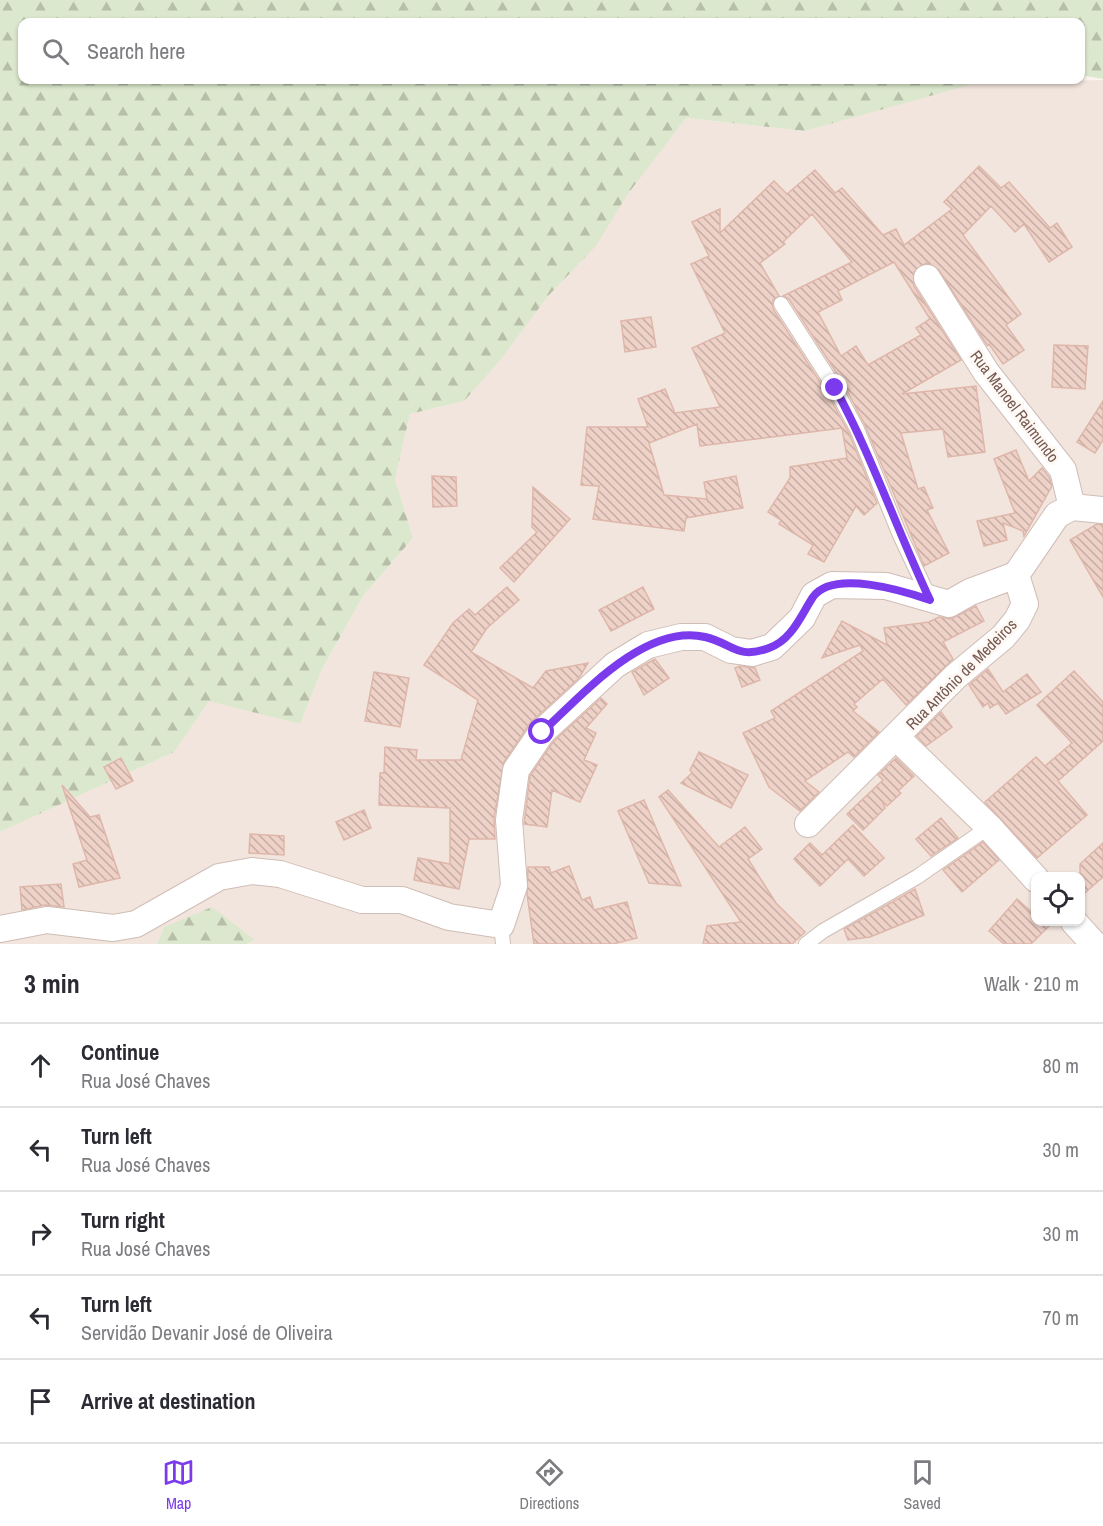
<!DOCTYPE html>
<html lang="en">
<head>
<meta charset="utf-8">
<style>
  body { margin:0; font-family:"Archivo Narrow",sans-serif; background:#f7f7f7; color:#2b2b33 }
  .controls { position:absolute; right:18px; bottom:18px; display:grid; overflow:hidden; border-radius:12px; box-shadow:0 2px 4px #0004 }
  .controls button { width:54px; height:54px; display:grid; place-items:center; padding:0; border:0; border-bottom:2px solid #e1e1e2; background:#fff; color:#2b2b33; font:30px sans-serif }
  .stop { position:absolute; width:18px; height:18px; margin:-14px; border:4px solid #7c3aed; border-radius:50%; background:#fff }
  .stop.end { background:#7c3aed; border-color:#fff; box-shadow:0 2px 6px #0008 }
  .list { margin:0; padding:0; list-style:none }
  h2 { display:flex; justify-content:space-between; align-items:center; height:78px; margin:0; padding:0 24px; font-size:26px }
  h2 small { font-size:20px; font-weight:400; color:#7c7c81 }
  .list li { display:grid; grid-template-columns:39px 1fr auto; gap:18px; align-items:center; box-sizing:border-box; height:84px; padding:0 24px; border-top:2px solid #e1e1e2 }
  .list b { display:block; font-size:22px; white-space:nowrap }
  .list p { margin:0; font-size:20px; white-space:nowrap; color:#7c7c81 }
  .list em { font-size:20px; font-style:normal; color:#7c7c81 }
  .icon { flex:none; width:33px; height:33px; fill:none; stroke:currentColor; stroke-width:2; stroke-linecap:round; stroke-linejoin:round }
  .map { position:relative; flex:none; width:1103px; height:944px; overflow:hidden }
  .search { position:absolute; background:#fff; box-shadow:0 2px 4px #0004; left:18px; right:18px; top:18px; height:66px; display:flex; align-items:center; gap:15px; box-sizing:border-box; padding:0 21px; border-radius:12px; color:#7c7c81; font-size:22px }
  .sheet { height:498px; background:#fff }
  nav { display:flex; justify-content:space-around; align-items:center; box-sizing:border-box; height:84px; border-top:2px solid #e1e1e2; background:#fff; font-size:16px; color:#7c7c81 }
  nav a { display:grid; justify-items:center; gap:3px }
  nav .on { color:#7c3aed }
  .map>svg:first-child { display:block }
</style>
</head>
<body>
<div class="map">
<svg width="1103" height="944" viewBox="0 0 1103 944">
  <defs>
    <pattern id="forest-firs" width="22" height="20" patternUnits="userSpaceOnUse" patternTransform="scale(1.5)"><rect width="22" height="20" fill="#dce8cd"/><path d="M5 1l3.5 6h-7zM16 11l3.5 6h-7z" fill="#b7bfa9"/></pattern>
    <pattern id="building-back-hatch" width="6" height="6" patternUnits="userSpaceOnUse" patternTransform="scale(1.5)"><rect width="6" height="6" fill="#eed2c8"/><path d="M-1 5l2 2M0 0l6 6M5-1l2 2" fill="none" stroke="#c5ada5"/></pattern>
  </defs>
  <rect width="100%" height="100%" fill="#fbf4ee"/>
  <!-- residential -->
  <path fill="#f2e5dd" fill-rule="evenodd" d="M1103 80V944H247L254 941 164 927 157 944H0V832L174 752 209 700 300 724 322 669 363 596 413 538 395 479 410 414 464 401 686 118 805 131 972 83ZM1036 876H1080V922H1036Z"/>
  <!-- forest -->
  <path fill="url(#forest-firs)" d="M0 0H1103V79L1081 75 1080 22H22V80H987L805 131 686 118 627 195 596 246 548 296 501 359 464 401 410 414 395 479 413 538 363 596 322 669 300 724 209 701 174 752 0 832Z
    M212 907 255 940 247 944H157L164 927Z"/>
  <!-- building -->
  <path fill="url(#building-back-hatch)" stroke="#dfb6aa" stroke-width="1.5" fill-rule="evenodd" d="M979 166 1001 188 1009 182 1050 228 1057 223 1072 247 1049 262 1024 224 1015 232 991 206 963 235 1021 314 1006 325 1024 350 1003 364 989 344 987 345 939 270 926 263 914 272V286L961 360 902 394 976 386 985 452 948 457 943 429 901 433 918 489 924 487 933 508 927 510 949 553 924 566 865 425 843 383 789 299 783 296 852 262 812 214 783 242 785 244 760 263 779 296 773 300V309L827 393 849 433 877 503 864 515 856 506 824 562 808 554 813 545 779 524 781 520 768 512 790 478V467L847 458 842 428 700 446 697 424 649 443 664 495 707 499 704 482 736 476 743 508 686 518 684 531 593 519 599 486 581 485 587 427H648L638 399 665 389 675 413 720 407 692 348 725 333 691 264 709 256 692 222 720 209V233L774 181 787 194 815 170 835 193 842 188 883 235 896 229 904 245 952 209 944 202ZM894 262 930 319 916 328 921 335 868 365 856 346 841 356 818 312 842 300 838 291Z
    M651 317 656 347 625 352 621 321Z
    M1054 345 1088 346 1085 389 1052 387Z
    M1103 401V440L1095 453 1077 442Z
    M1016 450 1029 481 1042 468 1049 477 1052 486 1024 536 1023 531 1003 523 1007 540 984 546 977 521 1015 513 994 459Z
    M432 476 456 477 457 506 433 507Z
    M533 487 570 519 514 582 500 568 537 532 532 527Z
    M1097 524 1103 525V597L1070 540Z
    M507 587 519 600 487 628 471 652 533 688 546 671 588 663 579 678 530 723 504 762 494 818 495 839H469L459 889 414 880 418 858 450 864V808L379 805 380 773H384L385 747 417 750 416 760H461L478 700 424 665 453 623 469 609 475 615Z
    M643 587 654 609 611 631 599 610Z
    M976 606 984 621 943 642 953 659 906 705 883 679 854 704 857 707 853 711 879 732 854 757 848 752 805 781 819 792 800 811 769 787 743 733 775 718 771 711 863 651 860 645 822 658 842 621 887 645 884 628 929 622 939 617 951 619Z
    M655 659 669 678 644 695 632 672Z
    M740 666 755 668 760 680 742 687 735 668Z
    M988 669 1003 692 1027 674 1041 692 1006 714 998 703 990 708 988 703 983 707 969 685Z
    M1074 671 1103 702V741L1058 781 1087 815 1037 858 985 802 1036 757 1045 766 1072 743 1037 705Z
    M374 672 409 678 400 727 365 721Z
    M601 698 607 704 586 728 596 733 584 760 597 765 580 802 552 790 547 827 524 824 530 776 553 742Z
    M941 712 952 727 926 746 917 736Z
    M699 752 748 775 731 808 681 783 692 773 690 770Z
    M121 758 133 781 116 789 104 767Z
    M896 758 914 776 898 791 901 793 887 806 882 801 885 808 863 830 847 814 883 780 878 775Z
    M62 785 90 817 99 815 120 878 79 887 73 864 87 860Z
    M668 790 719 847 745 827 762 849 748 859 776 903 805 932 792 944H703L707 926 741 922 659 797Z
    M644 800 681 886 649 883 618 811Z
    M364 810 371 828 344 840 336 822Z
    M941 818 958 838 931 856 916 839Z
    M853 825 884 858 864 876 848 859 820 886 794 859 810 843 822 855Z
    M250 834 284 836V855L249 853Z
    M983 842 999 860 962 892 943 870Z
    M1103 843V877L1080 897V864Z
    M569 866 582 900 590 897 594 910 627 902 637 938 613 944H534L527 894 528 867H549L551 873Z
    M61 884 64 907 45 905 22 910 20 887Z
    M915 889 924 915 870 937 848 940 844 929Z
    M1017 899 1035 915V921H1043L1049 926 1031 944H1004L989 931Z"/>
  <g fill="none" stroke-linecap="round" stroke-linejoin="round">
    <!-- service casing -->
    <g stroke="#cfbdb6" stroke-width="16">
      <path id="service" d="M781 304 835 388 857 429 899 533 930 599
        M501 925 503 944
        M806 944 823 931 917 877 989 827"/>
    </g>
    <!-- minor casing -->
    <g stroke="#cfbdb6" stroke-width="28">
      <path id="minor" d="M927 278 986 372 1063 470 1072 507
        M897 738 989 827 1036 879
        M808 824 956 676 1003 637 1017 620 1025 604 1016 575
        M1074 922 1094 944
        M0 929 47 920 113 928 136 924 219 877 252 871 280 874 362 900H402L449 917 501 925 514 886 509 820 516 770 542 732 615 665 648 645 681 637H705L731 650 752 653 772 647 802 618 814 595 832 585 886 586 949 604 970 592 1016 575 1057 515 1072 507 1103 510"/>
    </g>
    <!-- service -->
    <use href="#service" stroke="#fff" stroke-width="14"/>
    <!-- minor -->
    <use href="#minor" stroke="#fff" stroke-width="26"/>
  </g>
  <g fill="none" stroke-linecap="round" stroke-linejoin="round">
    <!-- route -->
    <path stroke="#7c3aed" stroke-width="8" d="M542 732C581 696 645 623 705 637 732 643 737 660 769 648 792 640 801 615 813 597 833 569 904 591 930 600 897 530 872 456 835 388"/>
  </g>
  <g text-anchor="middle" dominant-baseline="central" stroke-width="6" stroke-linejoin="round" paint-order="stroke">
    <!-- street labels -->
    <g font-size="16" fill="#755952" stroke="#fef9f4">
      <text transform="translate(1015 406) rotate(53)">Rua Manoel Raimundo</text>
      <text transform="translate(961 674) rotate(-45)">Rua Antônio de Medeiros</text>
    </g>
  </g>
</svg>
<div class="controls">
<button><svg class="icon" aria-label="locate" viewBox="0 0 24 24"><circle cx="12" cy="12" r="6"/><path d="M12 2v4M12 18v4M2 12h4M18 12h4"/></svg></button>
</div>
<div class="stop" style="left:542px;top:732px"></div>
<div class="stop end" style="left:835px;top:388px"></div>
<div class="search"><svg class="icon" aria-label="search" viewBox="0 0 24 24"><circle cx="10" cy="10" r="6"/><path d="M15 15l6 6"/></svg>Search here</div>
</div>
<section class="sheet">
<h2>3 min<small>Walk · 210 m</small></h2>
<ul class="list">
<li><svg class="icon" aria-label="ahead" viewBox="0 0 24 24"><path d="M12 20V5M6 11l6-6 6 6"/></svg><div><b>Continue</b><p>Rua José Chaves</p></div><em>80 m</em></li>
<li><svg class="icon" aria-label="left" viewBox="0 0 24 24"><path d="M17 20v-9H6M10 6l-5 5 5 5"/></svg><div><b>Turn left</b><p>Rua José Chaves</p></div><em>30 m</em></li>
<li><svg class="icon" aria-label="right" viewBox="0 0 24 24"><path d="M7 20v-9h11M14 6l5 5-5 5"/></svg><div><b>Turn right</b><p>Rua José Chaves</p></div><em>30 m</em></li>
<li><svg class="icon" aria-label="left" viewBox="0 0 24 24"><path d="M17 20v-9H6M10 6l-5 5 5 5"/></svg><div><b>Turn left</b><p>Servidão Devanir José de Oliveira</p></div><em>70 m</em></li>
<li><svg class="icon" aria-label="arrive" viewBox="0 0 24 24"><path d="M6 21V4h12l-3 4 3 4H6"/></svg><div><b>Arrive at destination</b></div></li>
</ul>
</section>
<nav>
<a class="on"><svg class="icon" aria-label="map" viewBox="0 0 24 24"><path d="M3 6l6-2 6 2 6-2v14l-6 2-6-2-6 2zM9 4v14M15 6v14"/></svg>Map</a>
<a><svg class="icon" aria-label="directions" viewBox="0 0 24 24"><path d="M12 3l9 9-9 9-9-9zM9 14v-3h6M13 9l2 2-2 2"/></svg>Directions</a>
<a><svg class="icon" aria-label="saved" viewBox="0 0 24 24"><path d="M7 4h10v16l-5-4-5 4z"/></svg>Saved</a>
</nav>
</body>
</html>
